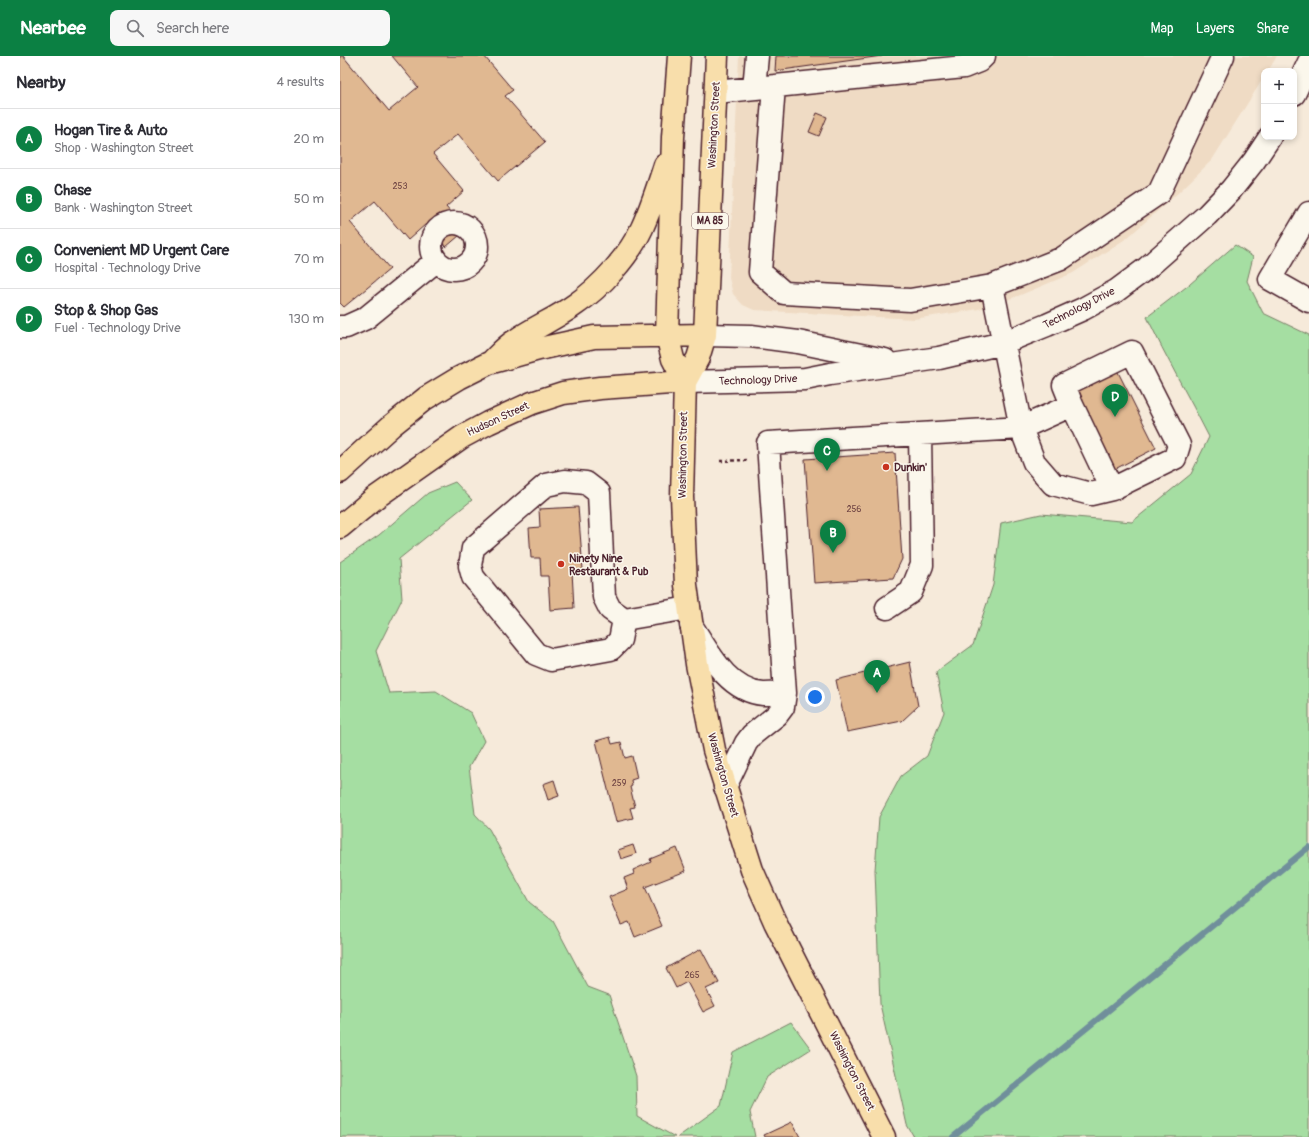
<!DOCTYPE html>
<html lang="en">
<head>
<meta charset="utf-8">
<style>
  body { margin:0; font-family:Pangolin,sans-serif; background:#f7f7f7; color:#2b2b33 }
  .controls { position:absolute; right:12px; top:12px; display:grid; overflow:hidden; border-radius:8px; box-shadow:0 2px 6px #0003 }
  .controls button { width:36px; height:36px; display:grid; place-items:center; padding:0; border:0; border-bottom:1px solid #e1e1e2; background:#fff; color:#2b2b33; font:20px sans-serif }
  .you { position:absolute; left:475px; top:641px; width:14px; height:14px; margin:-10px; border:3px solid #fff; border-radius:50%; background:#1a73e8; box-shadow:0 0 0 6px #1a73e833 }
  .badge { display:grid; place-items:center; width:26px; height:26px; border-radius:50%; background:#0b8043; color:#fff; font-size:13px; font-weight:700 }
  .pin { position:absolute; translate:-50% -33px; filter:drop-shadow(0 1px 2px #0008) }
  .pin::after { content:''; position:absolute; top:21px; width:14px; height:12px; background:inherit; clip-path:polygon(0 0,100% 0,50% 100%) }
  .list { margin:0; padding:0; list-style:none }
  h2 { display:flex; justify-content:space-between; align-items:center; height:52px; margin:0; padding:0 16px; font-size:17px }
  h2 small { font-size:13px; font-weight:400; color:#7c7c81 }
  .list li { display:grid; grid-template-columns:26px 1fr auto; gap:12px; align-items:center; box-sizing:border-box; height:60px; padding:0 16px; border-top:1px solid #e1e1e2 }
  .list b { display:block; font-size:15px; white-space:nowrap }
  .list p { margin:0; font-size:13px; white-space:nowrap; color:#7c7c81 }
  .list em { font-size:13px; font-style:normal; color:#7c7c81 }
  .icon { flex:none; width:22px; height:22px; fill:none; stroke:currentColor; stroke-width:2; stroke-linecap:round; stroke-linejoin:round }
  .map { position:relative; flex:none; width:969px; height:1081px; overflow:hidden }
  header { display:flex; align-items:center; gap:24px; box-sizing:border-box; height:56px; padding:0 20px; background:#0b8043; color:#fff }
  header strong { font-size:19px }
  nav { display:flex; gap:22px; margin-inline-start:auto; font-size:14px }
  .search { width:280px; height:36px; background:#f7f7f7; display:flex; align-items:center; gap:10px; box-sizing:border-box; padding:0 14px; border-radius:8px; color:#7c7c81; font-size:15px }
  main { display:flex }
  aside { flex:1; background:#fff }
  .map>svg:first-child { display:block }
</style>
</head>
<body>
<header>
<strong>Nearbee</strong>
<div class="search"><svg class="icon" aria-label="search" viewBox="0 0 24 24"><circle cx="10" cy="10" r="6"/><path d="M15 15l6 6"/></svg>Search here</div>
<nav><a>Map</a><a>Layers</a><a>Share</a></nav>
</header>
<main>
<aside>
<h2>Nearby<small>4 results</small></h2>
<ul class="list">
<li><span class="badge">A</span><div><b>Hogan Tire &amp; Auto</b><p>Shop · Washington Street</p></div><em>20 m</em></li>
<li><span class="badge">B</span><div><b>Chase</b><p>Bank · Washington Street</p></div><em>50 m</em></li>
<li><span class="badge">C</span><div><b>Convenient MD Urgent Care</b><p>Hospital · Technology Drive</p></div><em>70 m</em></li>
<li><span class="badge">D</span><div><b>Stop &amp; Shop Gas</b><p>Fuel · Technology Drive</p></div><em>130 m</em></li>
</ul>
</aside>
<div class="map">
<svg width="969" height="1081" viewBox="0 0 969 1081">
  <rect width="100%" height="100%" fill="#f6eada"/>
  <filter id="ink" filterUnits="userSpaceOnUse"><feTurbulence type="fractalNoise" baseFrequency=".025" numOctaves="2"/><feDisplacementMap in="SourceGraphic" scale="8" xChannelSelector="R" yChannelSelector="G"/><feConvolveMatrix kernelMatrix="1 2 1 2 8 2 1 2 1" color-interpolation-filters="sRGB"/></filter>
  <g filter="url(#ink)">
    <!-- built -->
    <path fill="#efdbc4" d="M399 0H937L928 15H924V21L872 104 839 136 787 182 733 217 678 240 639 253 574 263 414 254 403 249 393 238 389 222Z"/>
    <!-- green -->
    <path fill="#a5dea2" stroke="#787e66" d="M895 189 913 201 907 225 923 257 969 279V1081H574L567 1069 540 948 535 814 539 761 561 720 587 700 604 656 596 616 633 589 653 529 661 467 701 458 792 466 851 418 869 381C849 341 826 302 807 261L850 228Z
      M115 426 132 444 59 503 62 543 36 595 49 637 96 635 131 657 144 685 129 711 135 758 149 773 189 846 213 865 248 931 269 939 296 1020 297 1060 335 1081H0V506L39 479 88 437Z
      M451 966 471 993 427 1021 410 1056 415 1081H338L381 1050 393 996Z"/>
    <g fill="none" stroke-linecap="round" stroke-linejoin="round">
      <!-- stream -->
      <path stroke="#708f9b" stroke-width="6" d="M613 1081 969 791"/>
    </g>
    <!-- building -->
    <path fill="#e0b891" stroke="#4a1f2b" d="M0 0H3L49 55 78 31 52 0H144L173 34 165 40 205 86 158 125 118 78 93 98 124 135 106 151 126 174 106 191 86 168 68 184 35 145 10 166 50 213 4 251 0 247Z
      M436 0H542L435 15Z
      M477 57 487 61 479 80 469 76Z
      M775 310 816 392 775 413 734 331Z
      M555 397 562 503 553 522 474 527 465 403Z
      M238 451 243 514 232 515 234 552 210 554 208 520H201L200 502H191L189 472 200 471 199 453Z
      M570 606 578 650 562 665 507 676 496 624Z
      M270 681 272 688 281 686 285 702 292 700 297 722 291 724 292 730 290 731 295 751 290 752 293 762 276 766 256 685Z
      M214 724 219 740 208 744 203 728Z
      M293 789 296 798 281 803 278 794Z
      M337 792 346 815 305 831 322 870 295 881 289 866 281 869 269 841 288 833 284 822 294 818 293 814 311 806 310 803Z
      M361 893 379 927 366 933 375 950 363 956 347 926 336 932 326 912Z
      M452 1066 460 1081H425L424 1079Z"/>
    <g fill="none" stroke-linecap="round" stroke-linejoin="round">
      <!-- minor casing -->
      <g stroke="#4a1f2b" stroke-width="25">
        <path id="minor" d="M434 30 420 216 444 237 570 244 652 230 721 203 819 137 883 0
          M414 32 417 0
          M376 36 624 11 639 5 644 0
          M954 38 969 6
          M969 157 930 223 969 245
          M91 190a23 23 0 1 1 46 0a23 23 0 1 1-46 0Z
          M0 271H6L26 262 96 205
          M365 279 411 280 458 286 545 304
          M345 326 465 323 490 318 599 302 663 287 707 269 743 253 776 235 807 212 867 159 891 134 914 105 930 81
          M732 349 724 329 792 296 839 389 835 402 772 433
          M732 349 772 433 751 438 713 428 694 406 681 372Z
          M547 552 571 536 582 509 580 378
          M284 563 270 553 264 541 259 437 246 427 225 425 206 429 133 492 130 510 133 521 196 598 211 604 271 593 280 584 284 563 349 552
          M351 569C368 595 387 635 423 638 430 638 438 637 445 637
          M385 731 406 687 412 679 437 659 443 651 445 637 428 387 681 372 652 230"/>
      </g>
      <!-- major casing -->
      <g stroke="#4a1f2b" stroke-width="25">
        <path id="major" d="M339 0 333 81 327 279 333 303 345 326
          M377 0 365 279 358 302 345 326 342 441 346 529 357 608 374 694 412 814 435 866 544 1081
          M153 304C160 297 167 289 176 284 195 271 217 262 236 248 261 231 289 200 302 172 311 152 318 131 325 109
          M0 416 51 370 86 342 119 322 149 307 199 293 254 281 365 279
          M0 471 35 442 122 381 148 367 192 347 223 337 260 332 345 326"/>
      </g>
      <!-- path -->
      <path stroke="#4a1f2b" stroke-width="2.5" stroke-dasharray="3 3" stroke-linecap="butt" d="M380 405 408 404"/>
      <!-- minor -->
      <use href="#minor" stroke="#fbf7ec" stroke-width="22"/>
      <!-- major -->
      <use href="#major" stroke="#f8deab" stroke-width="22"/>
    </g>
  </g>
  <!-- markers -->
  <g fill="#c8321e" stroke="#fbf7ec" stroke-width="1.5">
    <circle cx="546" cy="411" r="4"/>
    <circle cx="221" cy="508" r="4"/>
  </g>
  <g text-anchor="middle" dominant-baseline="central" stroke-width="3" stroke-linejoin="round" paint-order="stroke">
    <!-- number labels -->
    <g font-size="9" fill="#704544">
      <text x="60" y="130">253</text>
      <text x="514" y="453">256</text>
      <text x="279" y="727">259</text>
      <text x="352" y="919">265</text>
    </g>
    <!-- shield labels -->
    <rect fill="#fbf7ec" stroke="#7f6065" stroke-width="1" x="352" y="157" width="36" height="16" rx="3"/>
    <g font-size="10" font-weight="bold" fill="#4a1f2b">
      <text x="370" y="165">MA 85</text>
    </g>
    <!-- street labels -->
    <g font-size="11" fill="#4a1f2b" stroke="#fbf7ec">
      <text transform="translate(374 69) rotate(-87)">Washington Street</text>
      <text transform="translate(739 252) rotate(-27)">Technology Drive</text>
      <text transform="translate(418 324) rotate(-2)">Technology Drive</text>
      <text transform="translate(158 363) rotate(-25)">Hudson Street</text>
      <text transform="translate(343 399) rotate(-89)">Washington Street</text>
      <text transform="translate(383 719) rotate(74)">Washington Street</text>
      <text transform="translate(512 1015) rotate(63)">Washington Street</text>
    </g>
    <!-- poi labels -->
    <g font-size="11" font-weight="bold" fill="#4a1f2b" stroke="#fbf7ec" text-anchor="start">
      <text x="554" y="411">Dunkin'</text>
      <text x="229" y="502">Ninety Nine<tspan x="229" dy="13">Restaurant &amp; Pub</tspan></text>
    </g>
  </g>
</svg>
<div class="controls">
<button>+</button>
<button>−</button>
</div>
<div class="you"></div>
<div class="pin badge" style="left:537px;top:637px">A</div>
<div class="pin badge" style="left:493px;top:497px">B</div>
<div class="pin badge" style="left:487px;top:415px">C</div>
<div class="pin badge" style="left:775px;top:361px">D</div>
</div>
</main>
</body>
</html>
